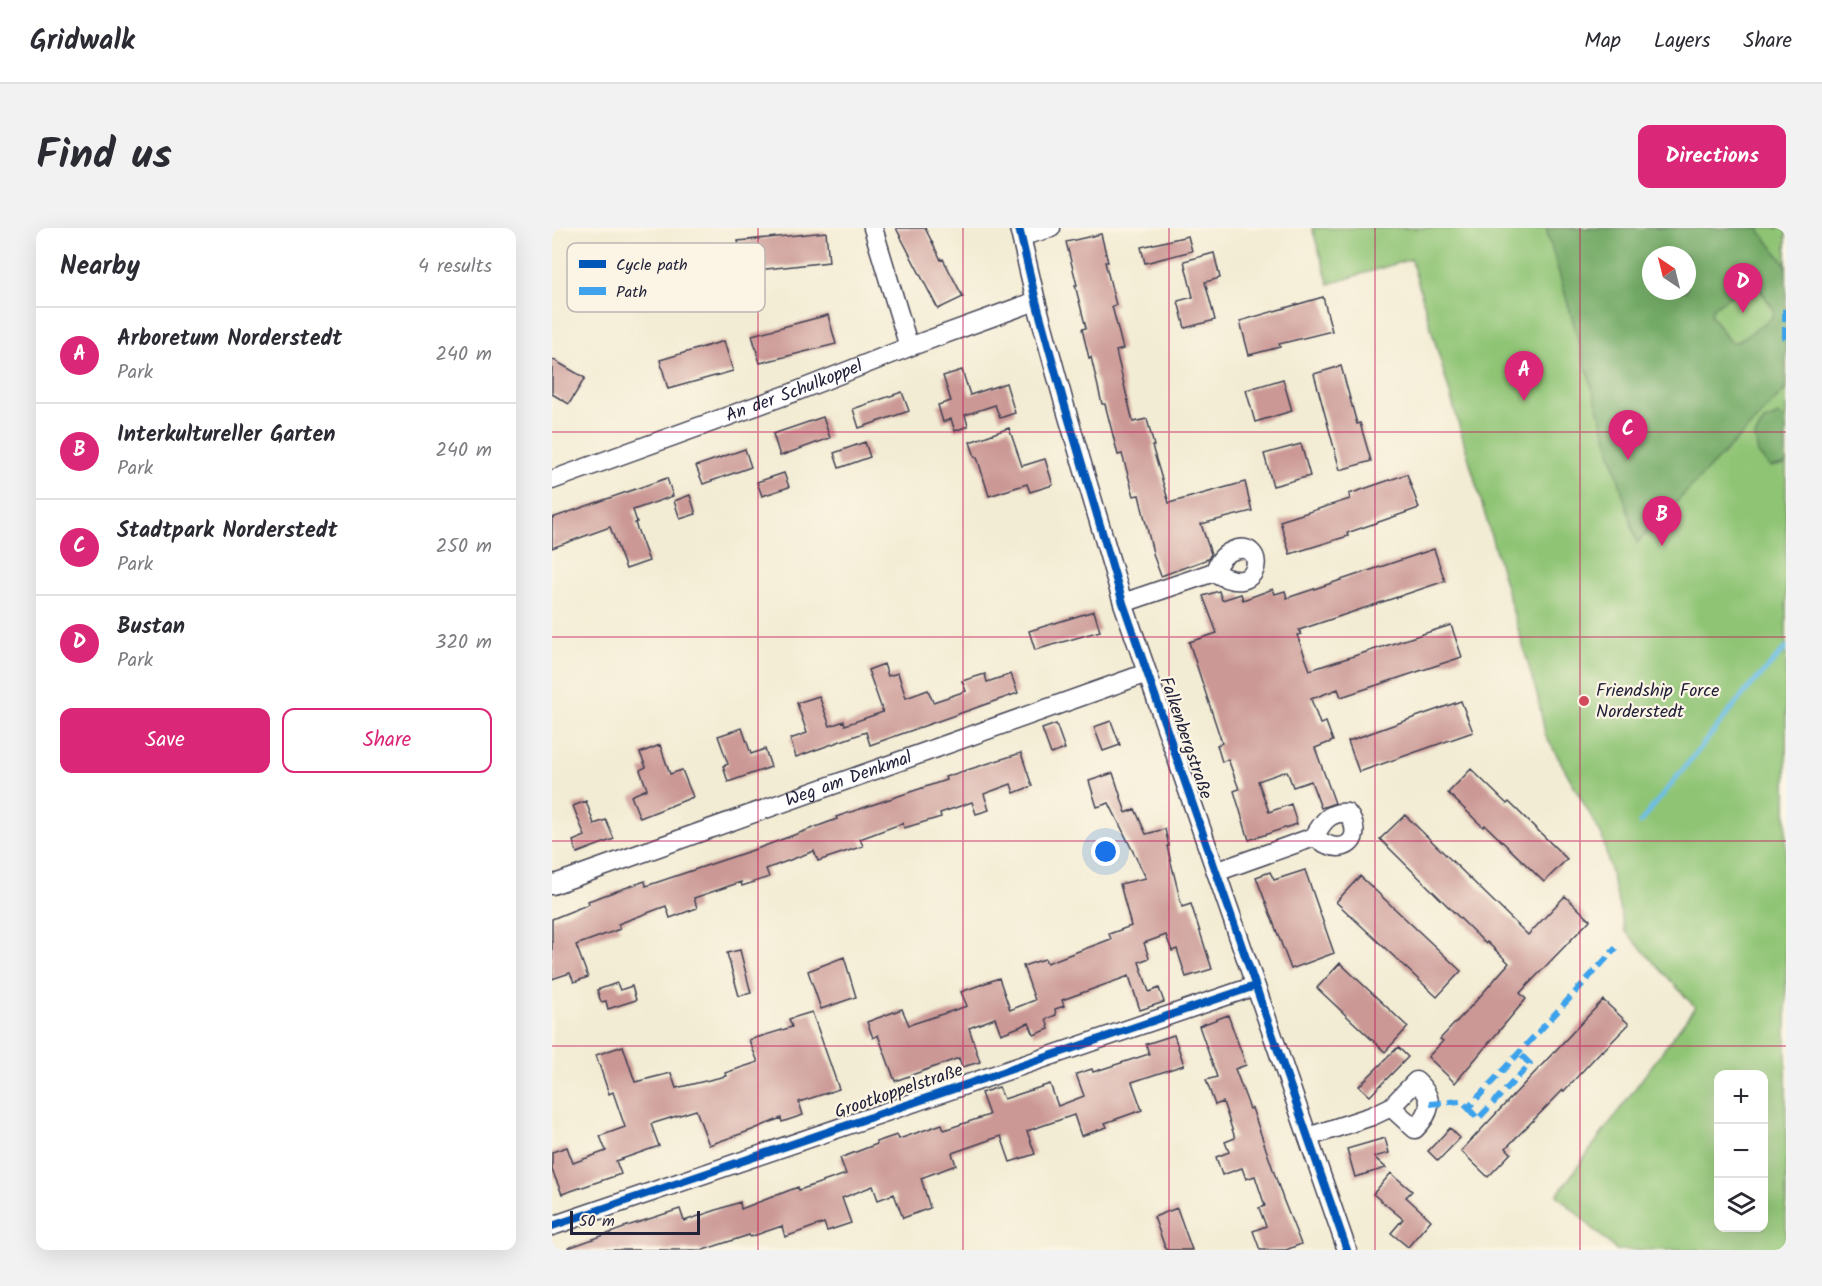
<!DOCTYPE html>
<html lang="en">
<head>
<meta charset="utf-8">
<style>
  body { margin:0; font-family:Kalam,sans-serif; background:#f2f2f3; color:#2b2b33 }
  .controls { position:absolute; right:18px; bottom:18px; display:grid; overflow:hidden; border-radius:12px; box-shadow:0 6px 24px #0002 }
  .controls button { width:54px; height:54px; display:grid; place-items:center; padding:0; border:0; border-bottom:2px solid #e1e1e2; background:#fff; color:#2b2b33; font:30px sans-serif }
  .compass { position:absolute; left:1090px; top:18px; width:54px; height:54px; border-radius:50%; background:#fff; box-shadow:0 6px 24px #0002; rotate:325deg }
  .scale { position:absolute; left:18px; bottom:15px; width:130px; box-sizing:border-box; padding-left:6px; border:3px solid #22223b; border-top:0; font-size:16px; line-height:21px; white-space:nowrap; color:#22223b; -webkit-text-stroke:4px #fcf5e5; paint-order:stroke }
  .you { position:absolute; left:554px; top:624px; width:21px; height:21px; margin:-15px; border:4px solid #fff; border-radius:50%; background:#1a73e8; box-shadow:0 0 0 9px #1a73e833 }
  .badge { display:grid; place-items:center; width:39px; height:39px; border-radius:50%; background:#db2777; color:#fff; font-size:20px; font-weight:700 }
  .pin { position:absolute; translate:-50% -50px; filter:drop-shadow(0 2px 3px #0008) }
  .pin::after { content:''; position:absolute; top:32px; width:21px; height:18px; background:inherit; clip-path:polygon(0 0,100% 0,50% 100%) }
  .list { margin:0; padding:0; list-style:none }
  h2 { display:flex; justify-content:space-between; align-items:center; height:78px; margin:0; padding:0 24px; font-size:26px }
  h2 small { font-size:20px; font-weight:400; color:#7c7c81 }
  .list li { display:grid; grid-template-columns:39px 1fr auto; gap:18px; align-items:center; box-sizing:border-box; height:96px; padding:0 24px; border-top:2px solid #e1e1e2 }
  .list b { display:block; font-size:22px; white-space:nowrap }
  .list p { margin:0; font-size:20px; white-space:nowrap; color:#7c7c81 }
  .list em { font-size:20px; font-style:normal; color:#7c7c81 }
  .actions { display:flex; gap:12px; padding:18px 24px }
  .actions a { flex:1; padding:14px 0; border:2px solid #db2777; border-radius:12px; text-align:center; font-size:21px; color:#db2777 }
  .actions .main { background:#db2777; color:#fff }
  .icon { flex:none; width:33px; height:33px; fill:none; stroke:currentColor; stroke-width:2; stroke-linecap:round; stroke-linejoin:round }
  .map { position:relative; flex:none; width:1234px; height:1022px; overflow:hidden; border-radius:12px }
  header { display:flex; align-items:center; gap:36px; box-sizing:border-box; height:84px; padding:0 30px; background:#fff; border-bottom:2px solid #e1e1e2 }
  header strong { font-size:28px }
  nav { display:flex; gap:33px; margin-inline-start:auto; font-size:21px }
  .intro { display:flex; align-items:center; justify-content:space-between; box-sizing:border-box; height:144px; padding:0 36px }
  h1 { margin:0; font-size:42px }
  .button { padding:15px 27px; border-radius:12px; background:#db2777; color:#fff; font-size:21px; font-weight:700 }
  main { display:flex; gap:36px; padding:0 36px }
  aside { flex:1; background:#fff; border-radius:12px; box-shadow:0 6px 24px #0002 }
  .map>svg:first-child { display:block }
</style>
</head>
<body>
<header>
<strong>Gridwalk</strong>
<nav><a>Map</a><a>Layers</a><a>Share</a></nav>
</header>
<div class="intro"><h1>Find us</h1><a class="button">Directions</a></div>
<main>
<aside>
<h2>Nearby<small>4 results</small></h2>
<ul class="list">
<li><span class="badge">A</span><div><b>Arboretum Norderstedt</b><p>Park</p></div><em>240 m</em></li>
<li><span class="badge">B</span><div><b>Interkultureller Garten</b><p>Park</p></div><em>240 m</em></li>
<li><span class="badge">C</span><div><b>Stadtpark Norderstedt</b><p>Park</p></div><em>250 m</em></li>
<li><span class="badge">D</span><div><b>Bustan</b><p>Park</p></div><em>320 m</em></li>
</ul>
<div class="actions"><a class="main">Save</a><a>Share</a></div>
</aside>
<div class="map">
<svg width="1234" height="1022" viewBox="0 0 1234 1022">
  <rect width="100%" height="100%" fill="#fcf5e5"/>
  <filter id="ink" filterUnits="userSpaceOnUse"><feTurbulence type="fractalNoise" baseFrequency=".0167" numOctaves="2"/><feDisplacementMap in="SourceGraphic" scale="12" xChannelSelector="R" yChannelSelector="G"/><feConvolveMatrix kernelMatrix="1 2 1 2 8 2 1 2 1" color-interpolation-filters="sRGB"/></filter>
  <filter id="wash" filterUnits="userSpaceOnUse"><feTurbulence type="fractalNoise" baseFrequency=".008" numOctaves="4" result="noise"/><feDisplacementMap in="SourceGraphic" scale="24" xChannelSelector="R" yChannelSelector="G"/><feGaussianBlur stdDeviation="1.35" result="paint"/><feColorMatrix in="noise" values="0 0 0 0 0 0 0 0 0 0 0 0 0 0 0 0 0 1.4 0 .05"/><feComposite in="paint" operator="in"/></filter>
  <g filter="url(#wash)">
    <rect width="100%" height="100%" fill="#f3ecd4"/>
    <!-- green -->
    <path fill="#8fc475" stroke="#587358" stroke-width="1.5" fill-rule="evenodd" d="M760 0H1234V1022H1064L1005 967 1143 779 1073 703 1050 608 993 506 986 470 859 31 777 56ZM1099 27H1135V63H1099ZM1166 846H1212V1000H1166Z"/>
    <!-- forest -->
    <path fill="#73aa66" stroke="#4a6650" stroke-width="1.5" fill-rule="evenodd" d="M994 0H1206L1234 37V161L1085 315ZM1099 27H1135V63H1099ZM1197 55 1205 57 1222 82 1220 90 1185 114 1177 113 1159 87 1161 80Z
      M1227 187 1234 192V235L1232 237 1218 239 1206 226 1203 208 1212 193Z"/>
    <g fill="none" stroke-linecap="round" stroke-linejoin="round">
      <!-- stream -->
      <path stroke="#6bbee7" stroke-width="5" d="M1088 595 1194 463 1234 420"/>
    </g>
    <g id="blocks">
      <!-- building -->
      <path fill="#cb9895" d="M344 0H373L389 32 391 31 411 69 386 81Z
        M274 4 277 34 169 46 170 57 75 67 74 62 26 67 23 40 71 35V37L188 24 186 13Z
        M549 6 556 34H553L564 77 560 78 571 121 564 123 581 194 595 191 602 218H600L617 275 693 254 700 283 649 296 659 326 656 331 609 348 602 329 587 267 582 268 570 226 566 227 553 176H550L539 129 537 130 530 101 534 100 523 57H525L514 14Z
        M636 8 640 23 593 35 589 19Z
        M662 25 668 50 653 54 663 92 633 100 626 73 641 69 632 33Z
        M771 69 780 103 727 116 728 119 697 127 688 93Z
        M276 87 284 116 208 135 200 107Z
        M172 113 181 143 116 161 108 132Z
        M0 131 33 150 17 176 0 166Z
        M789 138 805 196 808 195 819 233 788 242 762 146Z
        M410 142 418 167 454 155 463 185 448 190 443 177 413 187 416 198 403 203 399 191 391 194 386 177 399 173 391 148Z
        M731 151 740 183 703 194 694 162Z
        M350 164 357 183 307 200 301 181Z
        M271 189 278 210 228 228 221 206Z
        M457 200 470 238 493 231 501 257 478 264 475 256 437 268 425 229H423L418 214Z
        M313 214 318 229 287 240 282 225Z
        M749 216 758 248 721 258 712 226Z
        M193 221 199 239 151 256 144 238Z
        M232 245 237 259 210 268 205 254Z
        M855 246 867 280 795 305 796 308 738 326 728 293 798 271 797 266Z
        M115 250 121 268 81 282 85 294 83 295 97 333 74 341 58 299 0 320V290Z
        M138 267 144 286 128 291 122 273Z
        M882 321 893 353 747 402 749 406 745 407 758 442 899 397 910 429 789 469 786 461 759 471 768 496 774 494 781 513 763 520 783 575 769 580 759 553 741 559 735 543 706 553 717 584 739 576 745 596 697 612 682 563 687 561 676 531 670 534 665 517 670 515 637 414 665 405 651 368 667 363 670 372 689 366 691 372 721 361 723 366 733 363 735 370Z
        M542 383 548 403 483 422 477 403Z
        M332 436 336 448 346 445 354 470 376 462 381 474 414 463 410 453 433 446 435 454 459 446 466 465 318 517 314 504 244 529 238 511 255 505 245 475 267 468 278 498 292 493 293 497 331 484 316 442Z
        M909 473 921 504 807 544 796 513Z
        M559 493 568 517 551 523 542 499Z
        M504 496 513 521 499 526 490 501Z
        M190 500 199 526 213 521 219 539 176 554 171 538 176 536 166 508Z
        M108 517 118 546 130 542 141 569 88 590 79 568 95 561 88 542 94 539 88 525Z
        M469 525 480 558 462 565 459 556 432 566 437 582 424 586 420 574 388 585 389 589 352 600 351 595 308 611 311 618 266 633 262 623 214 641 217 649 190 658 189 654 142 670 145 680 118 690 114 678 66 696 68 701 24 717 36 749 22 754 18 745 0 751V691L37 676 36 673 93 653 94 658 207 620 285 591 284 589 394 552 393 549Z
        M919 541 955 576 957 574 1015 631 992 654 933 597 931 599 896 565Z
        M561 545 574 585 583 581 594 606 613 601 617 618H615L630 679 639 676 660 741 634 749 625 721 620 723 614 707 592 715 597 730 587 734 597 764 607 760 612 774 588 782 577 748 510 772 512 778 503 781 504 787 494 791 497 801 482 807 477 795 449 806 443 790 417 800 428 834 410 839 407 830 343 853 326 807 321 810 315 794 350 781 357 797 415 778 409 764 447 750 458 782 483 772 471 738 493 731 495 735 559 711 557 706 579 698 568 656 594 650 557 575 545 579 537 553Z
        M34 573 42 596 54 592 62 611 25 625 21 613 33 608 21 578Z
        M853 587 976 707 1013 668 1038 692 968 765 974 771 903 855 876 829 891 813 888 811 923 774 957 735 935 714 934 716 923 705 828 611Z
        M753 642 782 725 739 741 704 649 718 644 722 652Z
        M808 648 909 743 885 769 784 674Z
        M188 722 199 765 187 768 175 725Z
        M292 729 304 769 269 781 256 743Z
        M788 735 856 799 833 824 765 760Z
        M65 755 68 762 80 758 84 772 56 781 54 773 49 774 45 762Z
        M1051 772 1077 796 1051 823 1050 822 1012 863 1011 862 954 920 959 925 936 949 909 923Z
        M260 784 287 861 247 874 251 887 230 894 229 890 200 902 157 917 144 882 99 896 107 918 64 933 69 946 10 966 0 942V924L15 919 21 935 54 923 48 908 73 899 61 864 57 866 44 827 71 818 83 854 119 845 124 860 174 848 173 845 206 834 197 812 240 799 237 791Z
        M676 787 694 837 683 841 698 881 700 880 731 971 749 1016 734 1022H708L701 1003 714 998 707 980 713 978 703 948 694 951 690 940 670 947 664 929 677 924 673 914 683 910 671 874 663 877 654 852 665 849 647 798Z
        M622 807 632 837 580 854 590 882 553 895 555 899 529 908 522 887 475 903 483 926 458 934 449 908 400 925 404 937 369 950 378 980 351 990 342 966 326 972 321 958 290 970 299 995 275 1003 272 995 233 1009 230 998 198 1009 197 1007 151 1022H16V1020L72 1000V999L128 981 132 993 188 974 189 981 246 959 247 962 294 946 288 930 325 916 324 914 345 907 347 911 390 896 392 902 437 887 429 865 447 859 452 871 498 856 506 878 532 868 524 846 540 841 541 844 597 826 594 816Z
        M846 819 856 829 818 868 807 858Z
        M898 900 908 910 886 933 876 923Z
        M833 910 837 925 822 929 834 940 803 949 795 921Z
        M839 945 860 963 854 969 879 992 856 1019 839 1005 851 991 821 966Z
        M625 980 640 1022H614L602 989Z"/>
    </g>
  </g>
  <g filter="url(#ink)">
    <use href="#blocks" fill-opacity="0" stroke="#414052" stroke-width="1.5"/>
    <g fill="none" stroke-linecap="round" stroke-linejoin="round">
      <!-- minor casing -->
      <g stroke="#414052" stroke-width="21">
        <g id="minor">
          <path d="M321 0 357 119"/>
          <path d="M467 0 484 73 512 175 571 375 795 1022"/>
          <path d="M470 8 499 0"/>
          <path id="s1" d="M0 252 240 165 357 119 484 73"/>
          <path d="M571 375 662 344C666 335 670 327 680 323 716 308 712 375 662 344"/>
          <path d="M664 644 762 609C770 595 777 583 795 585 806 598 806 618 786 619 777 619 769 614 762 609"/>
          <path id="s2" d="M0 657 595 445"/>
          <path d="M756 909 820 888 839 879 864 853C883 870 880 884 863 901L839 879"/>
          <path d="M0 998 703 758"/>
        </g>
      </g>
      <!-- minor -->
      <use href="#minor" stroke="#fff" stroke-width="18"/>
      <!-- quiet -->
      <path stroke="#3ea2ec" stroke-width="6" stroke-dasharray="12 6" stroke-linecap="butt" d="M1233 81V109L1234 112
        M878 876 909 873 916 880 1064 720
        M916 880 926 891 978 836 967 825"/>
      <!-- cycleway casing -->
      <g stroke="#fcf5e5" stroke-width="11">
        <path id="cycleway" d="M467 0 484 73 512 175 571 375 795 1022
          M0 998 703 758"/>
      </g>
      <!-- cycleway -->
      <use href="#cycleway" stroke="#0057b8" stroke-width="8"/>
    </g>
  </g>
  <!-- grid -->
  <path fill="none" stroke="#c2185b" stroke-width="1.5" stroke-opacity="0.55" d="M206 0V1022M411 0V1022M617 0V1022M823 0V1022M1028 0V1022M0 204H1234M0 409H1234M0 613H1234M0 818H1234"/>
  <!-- markers -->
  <circle fill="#d1495b" stroke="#fcf5e5" stroke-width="2" cx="1032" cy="473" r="6"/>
  <g text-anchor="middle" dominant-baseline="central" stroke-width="4.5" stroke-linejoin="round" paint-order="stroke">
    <!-- street labels -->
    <g font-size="18" fill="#22223b" stroke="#fcf5e5">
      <text stroke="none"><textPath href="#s1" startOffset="258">An der Schulkoppel</textPath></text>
      <text transform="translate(633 510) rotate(71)">Falkenbergstraße</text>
      <text stroke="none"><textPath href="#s2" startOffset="315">Weg am Denkmal</textPath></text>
      <text transform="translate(347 864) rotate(-19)">Grootkoppelstraße</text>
    </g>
    <!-- poi labels -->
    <g font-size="18" fill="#22223b" stroke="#fcf5e5" text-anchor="start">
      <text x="1044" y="463">Friendship Force<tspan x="1044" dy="21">Norderstedt</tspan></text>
    </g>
  </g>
  <!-- legend -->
  <rect x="15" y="15" width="198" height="69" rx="9" fill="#fcf5e5" stroke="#bbb6b2" stroke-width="1.5"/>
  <rect x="27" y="32" width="27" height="8" fill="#0057b8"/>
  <rect x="27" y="59" width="27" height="8" fill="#3ea2ec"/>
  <g font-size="16" fill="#22223b">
    <text x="64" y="42">Cycle path</text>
    <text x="64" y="69">Path</text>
  </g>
</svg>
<div class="controls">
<button>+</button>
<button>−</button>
<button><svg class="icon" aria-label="layers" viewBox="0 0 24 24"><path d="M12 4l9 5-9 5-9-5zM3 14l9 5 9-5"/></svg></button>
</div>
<svg class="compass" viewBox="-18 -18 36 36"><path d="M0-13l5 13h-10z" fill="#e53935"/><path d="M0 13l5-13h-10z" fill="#7c7c81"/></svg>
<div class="scale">50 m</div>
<div class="you"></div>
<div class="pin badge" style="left:972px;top:173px">A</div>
<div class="pin badge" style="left:1110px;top:318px">B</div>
<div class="pin badge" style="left:1076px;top:232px">C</div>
<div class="pin badge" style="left:1191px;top:85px">D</div>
</div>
</main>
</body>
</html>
